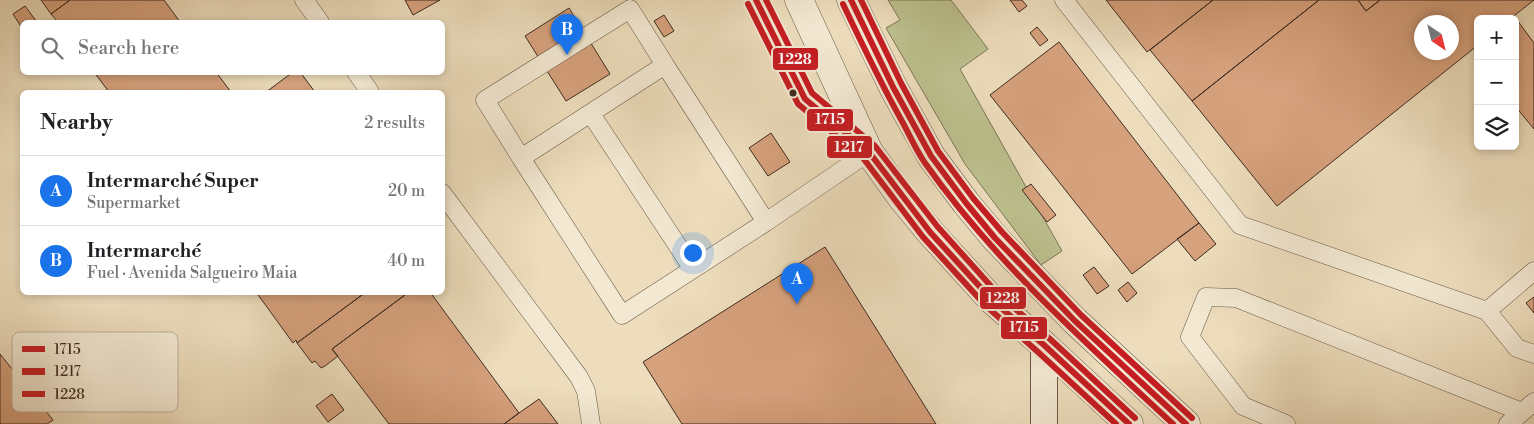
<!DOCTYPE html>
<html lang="en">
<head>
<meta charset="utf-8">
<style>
  body { margin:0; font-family:"Libre Bodoni",serif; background:#f6f6f6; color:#202124 }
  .controls { position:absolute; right:15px; top:15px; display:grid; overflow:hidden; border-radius:8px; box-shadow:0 2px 8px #0003 }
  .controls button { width:45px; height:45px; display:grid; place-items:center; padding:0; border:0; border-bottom:1px solid #e0e0e0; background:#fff; color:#202124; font:25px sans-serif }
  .compass { position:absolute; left:1414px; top:15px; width:45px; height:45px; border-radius:50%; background:#fff; box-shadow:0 2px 8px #0003; rotate:145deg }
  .you { position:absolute; left:692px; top:252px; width:18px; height:18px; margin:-12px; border:4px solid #fff; border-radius:50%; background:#1a73e8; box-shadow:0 0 0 8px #1a73e833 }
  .badge { display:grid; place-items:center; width:32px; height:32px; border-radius:50%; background:#1a73e8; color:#fff; font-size:16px; font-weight:700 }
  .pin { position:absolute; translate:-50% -41px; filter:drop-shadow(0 1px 2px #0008) }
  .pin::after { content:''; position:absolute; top:26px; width:18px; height:15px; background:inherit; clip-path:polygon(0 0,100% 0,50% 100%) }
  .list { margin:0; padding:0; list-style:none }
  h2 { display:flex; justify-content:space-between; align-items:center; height:65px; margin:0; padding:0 20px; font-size:21px }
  h2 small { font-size:16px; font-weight:400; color:#757577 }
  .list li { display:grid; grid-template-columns:32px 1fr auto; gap:15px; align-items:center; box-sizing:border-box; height:70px; padding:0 20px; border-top:1px solid #e0e0e0 }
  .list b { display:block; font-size:19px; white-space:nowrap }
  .list p { margin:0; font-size:16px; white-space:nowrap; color:#757577 }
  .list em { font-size:16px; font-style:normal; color:#757577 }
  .icon { flex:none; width:28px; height:28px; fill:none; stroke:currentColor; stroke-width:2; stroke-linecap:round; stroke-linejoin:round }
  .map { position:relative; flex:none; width:1534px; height:424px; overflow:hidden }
  .search { position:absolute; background:#fff; box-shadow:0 2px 8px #0003; left:20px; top:20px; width:425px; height:55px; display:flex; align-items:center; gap:12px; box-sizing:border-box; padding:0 18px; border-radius:8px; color:#757577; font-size:19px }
  .panel { position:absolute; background:#fff; box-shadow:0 2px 8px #0003; left:20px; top:90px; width:425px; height:205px; border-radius:8px }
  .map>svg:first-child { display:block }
</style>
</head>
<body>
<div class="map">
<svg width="1534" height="424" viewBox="0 0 1534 424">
  <rect width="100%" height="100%" fill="#edddbc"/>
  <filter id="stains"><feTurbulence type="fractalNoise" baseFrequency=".004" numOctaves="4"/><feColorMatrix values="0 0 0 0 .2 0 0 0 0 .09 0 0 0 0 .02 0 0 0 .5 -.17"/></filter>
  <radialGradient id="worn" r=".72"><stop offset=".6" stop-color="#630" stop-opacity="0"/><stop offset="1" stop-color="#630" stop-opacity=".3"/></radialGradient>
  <!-- green -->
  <path fill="#bcc08e" stroke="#7d7657" d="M888 0H951L988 49 960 69 1062 251 1041 265 965 164 886 28 900 20Z"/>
  <!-- building -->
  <path fill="#d6a17d" stroke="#3e2b20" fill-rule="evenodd" d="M41 0H70L51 14Z
    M70 0H164L180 22H58L51 14Z
    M405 0H440L413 15Z
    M1010 0H1022L1027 6 1019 12Z
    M1106 0H1213L1147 52Z
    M1213 0H1319L1192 101 1150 50Z
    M1319 0H1358L1366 11 1380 0H1534L1510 19H1478V45L1277 206 1192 101ZM1422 22H1452V52H1422Z
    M1358 0H1380L1366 11Z
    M25 6 37 22H22V28L13 14Z
    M569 8 610 74 566 101 525 36Z
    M664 15 674 31 664 37 654 21Z
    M1514 16 1534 43V129L1515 106V19H1510Z
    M1037 27 1048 40 1040 46 1030 33Z
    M1059 42 1199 223 1132 274 990 95Z
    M94 72H216L231 92H109Z
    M293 72H300L315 92H266Z
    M771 133 790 162 768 176 749 148Z
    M1031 184 1056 215 1047 222 1022 190Z
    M1199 223 1216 244 1195 261 1177 239Z
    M825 247 936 424H682L643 362Z
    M1094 267 1109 286 1097 294 1083 275Z
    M1128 282 1137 293 1127 302 1118 290Z
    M256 292H366L297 343 296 340 293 343Z
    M366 292H409L332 349 338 356 325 366 321 368 315 361 312 363 297 343Z
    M409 292H430L519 413 504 424H389L332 349Z
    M1534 297V313L1526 303Z
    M0 354 53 420 47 424H0Z
    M332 394 344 410 328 422 316 406Z
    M539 399 558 424H504L519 413Z"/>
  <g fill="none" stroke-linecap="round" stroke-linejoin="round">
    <!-- service casing -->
    <g stroke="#6a5847" stroke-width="19">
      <path id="service" d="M304 0 320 22
        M756 0 805 99 869 152 766 222 622 315 521 158 665 65 766 222
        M1064 0 1240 225 1487 311
        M356 72 370 92
        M591 114 693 269
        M521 158 485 100 630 9 665 65
        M442 193 579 377 586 391 591 424
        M1534 271 1487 311 1517 348 1534 354
        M1286 424 1243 406 1190 337 1206 297 1236 298 1522 412
        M1508 424 1534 402"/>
    </g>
    <!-- pedestrian casing -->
    <g stroke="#6a5847" stroke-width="28">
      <path id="pedestrian" d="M1044 424V345"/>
    </g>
    <!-- tertiary casing -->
    <g stroke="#6a5847" stroke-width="29">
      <path id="tertiary" d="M799 0 869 152 902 198 930 232 992 300 1044 345 1129 424
        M851 0 893 87 931 156 966 203 995 238 1075 321 1186 424"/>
    </g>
    <!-- service -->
    <use href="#service" stroke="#f3e9d3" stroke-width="18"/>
    <!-- pedestrian -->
    <use href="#pedestrian" stroke="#f3e9d3" stroke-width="26"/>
    <!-- tertiary -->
    <use href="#tertiary" stroke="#f3e9d3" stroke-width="28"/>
    <!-- bus-1 casing -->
    <g stroke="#f3e9d3" stroke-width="10">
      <path id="bus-1" d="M756 0 805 99 869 152 930 232 992 300 1044 345 1129 424
        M851 0 893 87 931 156 966 203 995 238 1075 321 1186 424"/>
    </g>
    <!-- bus-2 casing -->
    <g stroke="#f3e9d3" stroke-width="10">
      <path id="bus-2" d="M748 4 798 104 863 158 923 237 986 306 1038 352 1116 424
        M843 4C862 44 881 84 903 123 910 136 916 150 925 163 995 262 1085 342 1173 424"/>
    </g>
    <!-- bus-3 casing -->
    <g stroke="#f3e9d3" stroke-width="10">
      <path id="bus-3" d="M766 0 812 93 875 146 937 226 998 294 1050 339 1135 418
        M861 0 901 83 938 151 973 198 1002 232 1081 315 1192 418"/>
    </g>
    <!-- bus-1 -->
    <use href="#bus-1" stroke="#c61d23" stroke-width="6"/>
    <!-- bus-2 -->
    <use href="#bus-2" stroke="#c61d23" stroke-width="6"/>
    <!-- bus-3 -->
    <use href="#bus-3" stroke="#c61d23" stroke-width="6"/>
  </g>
  <!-- markers -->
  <circle fill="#3e2b20" stroke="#f3e9d3" stroke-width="2" cx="793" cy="93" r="4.5"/>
  <!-- legend -->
  <rect x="12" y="332" width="166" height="80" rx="8" fill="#f3e9d3" stroke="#bdb09d" stroke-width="1"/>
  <rect x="22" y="346" width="23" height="6" fill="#c61d23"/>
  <rect x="22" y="368" width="23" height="7" fill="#c61d23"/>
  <rect x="22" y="391" width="23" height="6" fill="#c61d23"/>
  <g font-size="14" fill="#3e2b20">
    <text x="54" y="354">1715</text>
    <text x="54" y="376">1217</text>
    <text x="54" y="399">1228</text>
  </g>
  <g stroke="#f3e9d3" stroke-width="2">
    <rect x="772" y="47" width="47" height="24" rx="5" fill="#c61d23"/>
    <rect x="806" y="108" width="48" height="24" rx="5" fill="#c61d23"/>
    <rect x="826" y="135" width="47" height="24" rx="5" fill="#c61d23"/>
    <rect x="979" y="286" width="48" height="24" rx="5" fill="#c61d23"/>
    <rect x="1000" y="316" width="48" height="24" rx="5" fill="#c61d23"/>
  </g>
  <g font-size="14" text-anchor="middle" font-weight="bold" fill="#fff">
    <text x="795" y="64">1228</text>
    <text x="830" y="124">1715</text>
    <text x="849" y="152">1217</text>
    <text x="1003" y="303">1228</text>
    <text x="1024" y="332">1715</text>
  </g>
  <rect width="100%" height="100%" filter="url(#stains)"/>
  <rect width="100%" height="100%" fill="url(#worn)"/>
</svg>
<div class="controls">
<button>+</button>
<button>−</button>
<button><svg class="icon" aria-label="layers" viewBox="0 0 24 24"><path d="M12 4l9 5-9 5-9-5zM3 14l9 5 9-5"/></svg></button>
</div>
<svg class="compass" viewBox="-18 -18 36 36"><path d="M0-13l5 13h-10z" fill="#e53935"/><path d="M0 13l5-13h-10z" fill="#757577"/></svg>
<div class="you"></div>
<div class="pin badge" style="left:797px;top:304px">A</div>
<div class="pin badge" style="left:567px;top:55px">B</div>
<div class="search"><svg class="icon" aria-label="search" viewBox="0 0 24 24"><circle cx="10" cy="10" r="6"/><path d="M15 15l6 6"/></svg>Search here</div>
<section class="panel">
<h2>Nearby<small>2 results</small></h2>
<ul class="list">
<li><span class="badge">A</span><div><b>Intermarché Super</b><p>Supermarket</p></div><em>20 m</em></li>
<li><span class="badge">B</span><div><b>Intermarché</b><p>Fuel · Avenida Salgueiro Maia</p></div><em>40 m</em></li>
</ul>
</section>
</div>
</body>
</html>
